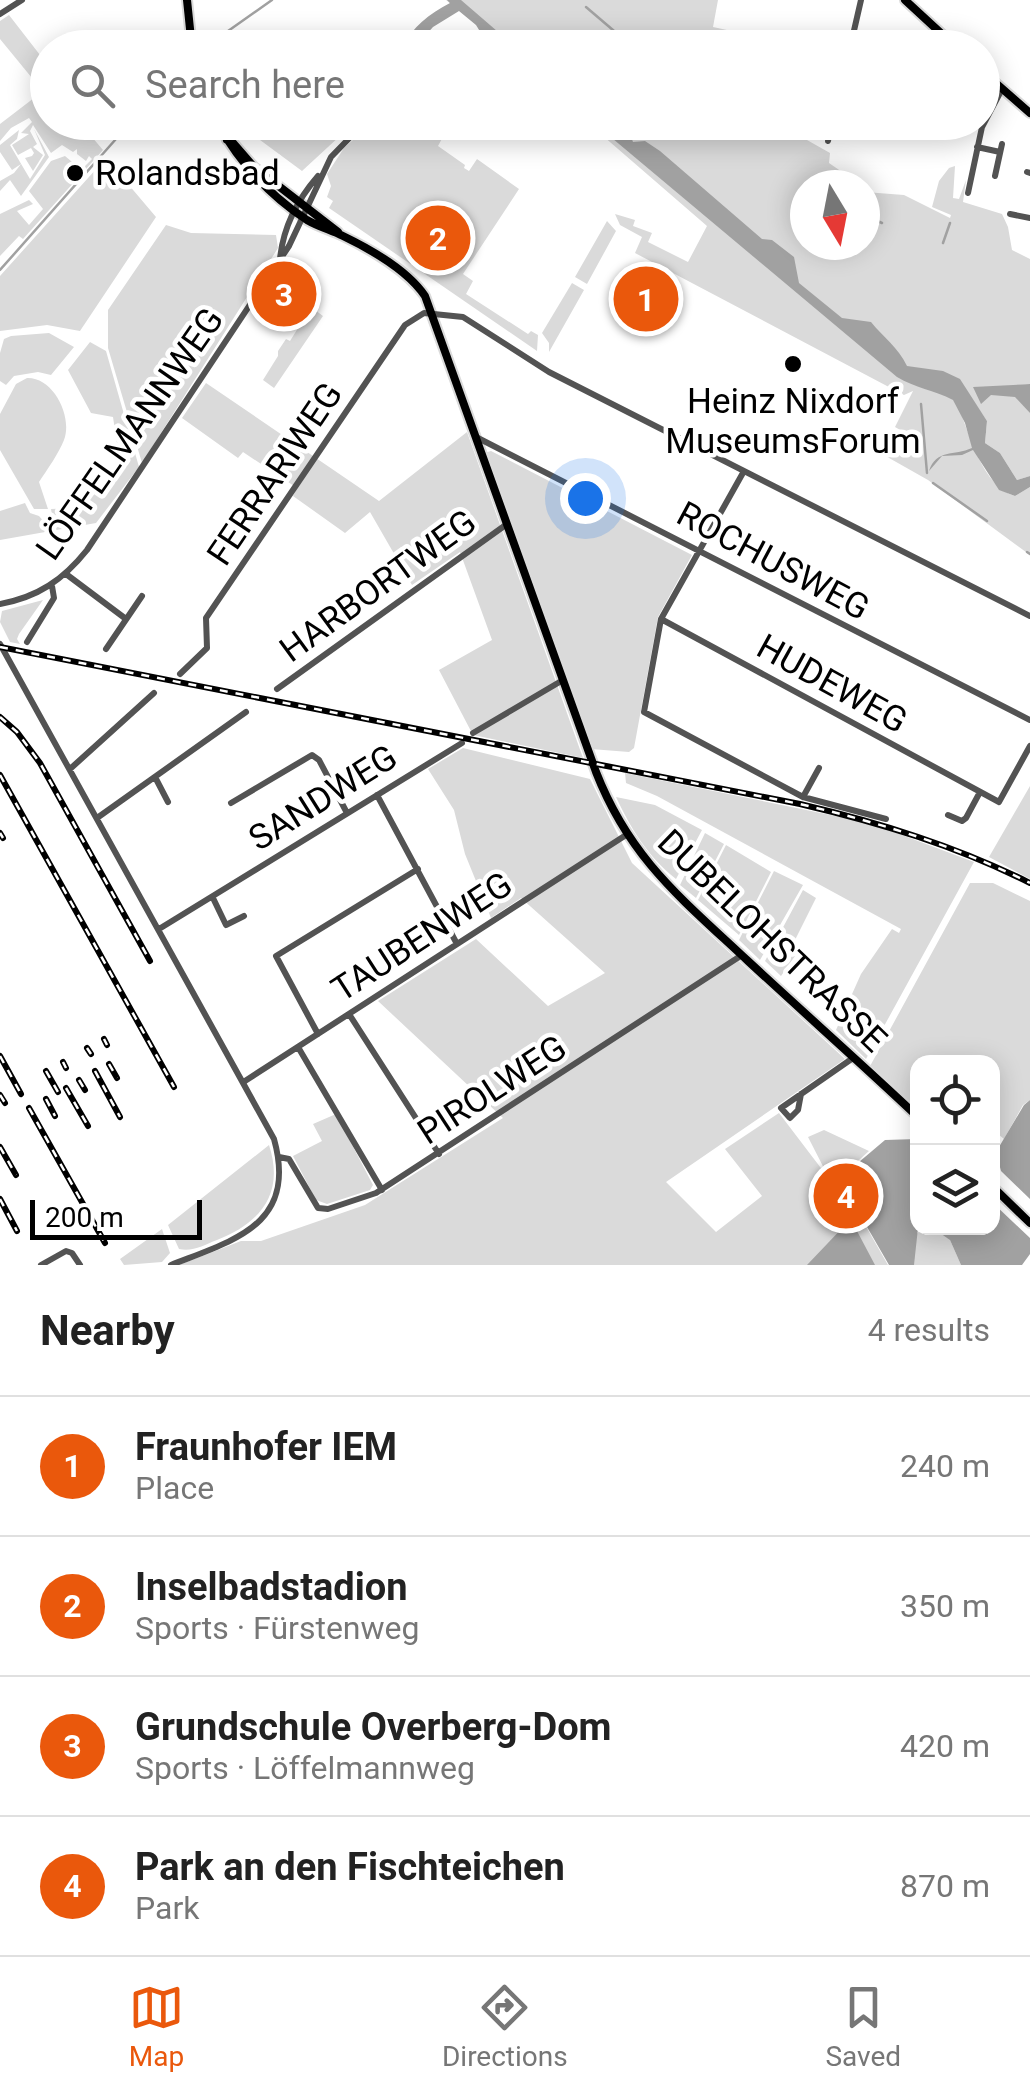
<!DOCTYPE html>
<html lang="en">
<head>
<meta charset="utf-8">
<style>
  body { margin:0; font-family:Roboto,sans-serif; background:#f2f2f2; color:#222 }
  .controls { position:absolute; right:30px; bottom:30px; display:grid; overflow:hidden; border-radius:20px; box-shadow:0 5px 25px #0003 }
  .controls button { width:90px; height:90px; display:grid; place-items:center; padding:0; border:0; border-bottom:2px solid #e0e0e0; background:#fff; color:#222; font:50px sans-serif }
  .compass { position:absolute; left:790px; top:170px; width:90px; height:90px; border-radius:50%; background:#fff; box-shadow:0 5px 25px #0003; rotate:170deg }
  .scale { position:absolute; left:30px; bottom:25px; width:172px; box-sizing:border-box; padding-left:10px; border:5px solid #000; border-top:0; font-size:28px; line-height:35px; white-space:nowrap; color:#000; -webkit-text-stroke:8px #fff; paint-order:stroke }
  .you { position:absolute; left:585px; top:498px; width:35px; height:35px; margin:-25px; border:8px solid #fff; border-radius:50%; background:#1a73e8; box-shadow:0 0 0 15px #1a73e833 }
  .badge { display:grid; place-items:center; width:65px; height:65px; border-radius:50%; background:#ea580c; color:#fff; font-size:32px; font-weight:700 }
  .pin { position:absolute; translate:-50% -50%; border:5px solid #fff; box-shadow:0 2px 10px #0006 }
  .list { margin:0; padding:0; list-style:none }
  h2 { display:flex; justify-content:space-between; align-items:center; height:130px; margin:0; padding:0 40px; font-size:42px }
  h2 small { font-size:32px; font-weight:400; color:#767676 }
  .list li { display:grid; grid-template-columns:65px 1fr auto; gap:30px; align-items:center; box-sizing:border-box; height:140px; padding:0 40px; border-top:2px solid #e0e0e0 }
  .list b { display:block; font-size:38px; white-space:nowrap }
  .list p { margin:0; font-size:32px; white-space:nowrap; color:#767676 }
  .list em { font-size:32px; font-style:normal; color:#767676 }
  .icon { flex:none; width:55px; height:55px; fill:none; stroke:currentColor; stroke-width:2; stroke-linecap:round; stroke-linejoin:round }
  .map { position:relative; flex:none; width:1030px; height:1265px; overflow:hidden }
  .search { position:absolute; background:#fff; box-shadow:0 5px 25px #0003; left:30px; right:30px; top:30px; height:110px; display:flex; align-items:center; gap:25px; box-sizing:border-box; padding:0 35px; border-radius:55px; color:#767676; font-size:38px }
  .sheet { height:690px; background:#fff }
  nav { display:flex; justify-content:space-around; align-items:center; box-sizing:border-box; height:140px; border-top:2px solid #e0e0e0; background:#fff; font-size:28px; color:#767676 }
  nav a { display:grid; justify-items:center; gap:5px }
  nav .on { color:#ea580c }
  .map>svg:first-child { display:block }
</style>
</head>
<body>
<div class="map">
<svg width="1030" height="1265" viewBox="0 0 1030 1265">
  <rect width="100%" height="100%" fill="#fff"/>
  <!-- green -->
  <path fill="#dadada" d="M446 0H718L713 27 801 46 504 47Z
    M9 15 47 64V82L41 89 0 39V21Z
    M47 88 48 122 80 123 103 150 23 239 19 236 0 256V214L29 200 33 204 17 211 29 225 43 209 29 191 51 161 65 156 78 167 85 166 92 159 89 156 86 161 77 154V149L73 152 62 145 51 153 33 125 30 131 37 144 33 147 43 155 33 171 25 158 32 156 34 153 31 148 18 155 12 145 29 134 21 133 32 122 29 118 11 128 0 141V124Z
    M373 122 427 123 444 135 438 146 465 165 464 168 469 171 477 159 519 189 463 274 473 281 466 294 528 334 531 331 538 335 537 351 329 208 333 201 327 197 331 186 327 174 344 148Z
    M247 123H260L264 127 263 123H354L302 171 256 137Z
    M588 123H785L784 127 830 153 829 163 861 185H805V245H865V192L904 195 950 218 951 215 932 207 939 181 949 168 955 166 953 198 959 199 966 180 963 202 1002 214 1008 227 1012 250 1030 259V384L1017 385 1030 413V476L1017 480 1000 453 985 443 987 421 970 396 958 406C970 435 982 486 1015 496L1030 487V555L928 480 882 454 885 448 892 451 902 431 895 427 913 391 904 395 635 253 642 237 620 225 615 214 635 220 633 226 652 233 648 242 688 262 707 226Z
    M34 129 49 157 21 196 10 180 0 191V181L14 173 21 164 12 170 0 152V145L19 130 17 139 10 145 30 179 45 155Z
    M106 158 156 217 80 331 47 325 0 331V276Z
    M607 221 616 231 587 284 575 277Z
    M166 225 191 233 276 235 278 248 142 463 108 348V310Z
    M572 283 584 290 549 352V343L542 333Z
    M311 307 323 316 274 388 263 380 278 356V351L286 339 290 341Z
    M49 333 74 347 51 375 38 372 14 376 6 385 0 381V353L4 339 11 336Z
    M90 342 106 351 139 467 96 523 0 540V511L25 503 30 513 39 516 46 524 53 521 51 509 77 508 101 489 119 457 113 417 91 413 68 370Z
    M27 378C53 377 73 416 64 440 59 453 47 470 39 482L48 509H34L0 450V414L16 384Z
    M206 383 379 501 467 432 583 758 473 735 439 670 492 640 460 552 412 585 370 512 345 533 293 496 297 488 243 452 238 458 182 418Z
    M491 451 692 555 658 617 634 748 629 752 591 749 484 453Z
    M43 600 19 634 17 639 20 644 10 642 0 622 2 611Z
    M463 748 590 779 632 863 845 1059 666 1182 716 1232 762 1196 725 1149 779 1113 830 1180 808 1137 824 1130 869 1151 838 1179 853 1193 852 1202 888 1265H179L241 1241H261L365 1205 503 1118 378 1001 476 939 548 1006 605 973 521 898 491 918 465 854 454 810 428 769Z
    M625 773 870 823 974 862 866 1059 836 1030 861 974 892 929 899 933 901 929 657 796 626 783Z
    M1030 786V879L989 857Z
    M616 797 655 805 702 830 676 879C648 857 631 829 616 797Z
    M705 833 724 844 696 898 680 885Z
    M726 845 771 872 739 935 698 900Z
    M774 871 803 885 760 960 739 940Z
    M970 883H993L1030 901V1100L1023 1105 1004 1139 993 1130 992 1062H918L917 1107 869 1068Z
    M803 890 816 898 790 950 795 956 781 976 765 961Z
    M336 1114 373 1185 370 1190 327 1204 316 1200 293 1156 322 1141 313 1124Z
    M269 1145C285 1194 260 1223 217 1240 204 1245 193 1252 179 1249L168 1225Z
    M922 1228H949L950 1240 961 1265H890Z
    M162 1229 170 1253 162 1262 124 1265 120 1259Z"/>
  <!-- water -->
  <path fill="#a1a1a1" d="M447 0H461L512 44 525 43 534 47H499L496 40 484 38 476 25 459 11 433 27 415 47H403C412 27 429 14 450 3Z
    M594 123H606L616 132 620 130 618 123H626L633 142 645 141 660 151 762 239 772 240 794 257 799 283 842 318 871 322C883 337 898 347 907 366L943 371 960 379 987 421 985 443 1000 453 1017 480 1030 476V487L1015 496 999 490 973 450 962 455 942 456 929 471C936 449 954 456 972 448L965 423 953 400C934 390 915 388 897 377Z
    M1030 384V413L1015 397 991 395 981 404 973 387Z
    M1030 1100V1199L1001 1171 996 1152 1024 1105Z
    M917 1139 918 1228 914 1265H889L852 1201 853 1193 839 1179 885 1140Z
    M993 1203 1030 1238V1254L1022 1265H961L950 1240 937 1231 940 1228H992Z
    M847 1223 857 1231 875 1265H807Z"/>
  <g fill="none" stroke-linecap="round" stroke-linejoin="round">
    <!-- stream -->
    <path stroke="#a1a1a1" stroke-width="2.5" d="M586 7 634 48
      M204 48 272 0
      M716 122 729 134
      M819 185 820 175
      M865 215 882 223
      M943 243 950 223
      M0 270 131 122
      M921 404 927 473
      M933 483 987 521
      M1027 552 1030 554"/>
    <!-- major casing -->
    <g stroke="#dbdbdb" stroke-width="12">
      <path id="major" d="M187 0 192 48
        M905 0 957 48
        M982 71 1030 113
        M217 122C239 162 269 195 307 220 319 227 331 230 343 236 370 249 408 271 425 296L596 772C630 859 682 899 748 961 804 1013 862 1064 918 1117
        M227 140 233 143 254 167 338 232
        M992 1186 1030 1223"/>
    </g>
    <!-- minor -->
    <path stroke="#535353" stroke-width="6" d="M0 14 22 0
      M850 48 861 0
      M868 123V122
      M828 141 832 122
      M977 147 1000 152
      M1027 172 1030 173
      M995 176 1002 144
      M968 193 982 127 1002 89
      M1010 214 1030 218
      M280 259C283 228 298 199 318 176
      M476 437 1030 720
      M744 471 661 619 644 712 803 797 886 819
      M66 574 126 619
      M0 604C38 597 63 580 87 550L289 246 331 157 365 122
      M661 619 999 802 1030 746
      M27 642 54 598 52 586
      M0 644 274 1139C298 1225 234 1240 171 1265
      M106 649 142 596
      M180 674 207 648 206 618 405 325 424 313 463 317 549 372 1030 616
      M277 689 507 524
      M473 733 563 680
      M70 769 154 693
      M155 777 168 802
      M377 795 457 944
      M803 797 819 768
      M231 803 312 755 319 760 347 813
      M948 815 962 821 966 818 980 792
      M97 818 246 712
      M213 898 226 925 244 916
      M159 929 462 743
      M349 1014 439 1154
      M318 1034 276 956 418 869
      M298 1047 382 1190
      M245 1081 626 835
      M801 1094 798 1110 790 1118 781 1108 853 1058
      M279 1157 289 1159 318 1208 328 1209 376 1193 742 955
      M41 1265 66 1251 72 1253 80 1265"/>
    <!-- major -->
    <use href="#major" stroke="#000" stroke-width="8"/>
    <!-- rail casing -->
    <g stroke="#000" stroke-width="6">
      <path id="rail" d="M0 647 800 804C881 823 956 846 1030 883
        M0 717 17 732 40 763 150 961
        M0 775 174 1087
        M0 833 3 838
        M104 1039 107 1045
        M87 1048 91 1054
        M0 1056 21 1094
        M63 1062 66 1068
        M109 1064 117 1078
        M46 1071 58 1092
        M95 1071 120 1117
        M79 1080 85 1090
        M66 1088 88 1126
        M0 1095 5 1103
        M46 1099 55 1116
        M29 1108 105 1243
        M0 1147 16 1175
        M0 1199 17 1231"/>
    </g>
    <!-- rail -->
    <use href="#rail" stroke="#fff" stroke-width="2.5" stroke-dasharray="8" stroke-linecap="butt"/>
  </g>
  <!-- markers -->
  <g fill="#000" stroke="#fff" stroke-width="4">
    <circle cx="75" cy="173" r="10"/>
    <circle cx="793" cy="364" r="10"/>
  </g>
  <g text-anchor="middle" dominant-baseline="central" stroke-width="9" stroke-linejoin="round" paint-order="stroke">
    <!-- poi labels -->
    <g font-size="35" fill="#000" stroke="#fff" text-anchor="start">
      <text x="95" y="173">Rolandsbad</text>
      <text x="793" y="401" text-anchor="middle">Heinz Nixdorf<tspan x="793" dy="40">MuseumsForum</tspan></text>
    </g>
    <!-- street labels -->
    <g font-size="35" fill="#000" stroke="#fff">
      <text transform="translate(130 434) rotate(-55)">LÖFFELMANNWEG</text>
      <text transform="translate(275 474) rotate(-56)">FERRARIWEG</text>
      <text transform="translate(773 561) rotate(28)">ROCHUSWEG</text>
      <text transform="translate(378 586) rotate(-36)">HARBORTWEG</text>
      <text transform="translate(832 684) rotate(29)">HUDEWEG</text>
      <text transform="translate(323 798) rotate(-32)">SANDWEG</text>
      <text transform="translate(422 937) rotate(-33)">TAUBENWEG</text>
      <text transform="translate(772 941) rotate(44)">DUBELOHSTRASSE</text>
      <text transform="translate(492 1090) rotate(-33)">PIROLWEG</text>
    </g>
  </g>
</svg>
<div class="controls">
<button><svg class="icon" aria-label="locate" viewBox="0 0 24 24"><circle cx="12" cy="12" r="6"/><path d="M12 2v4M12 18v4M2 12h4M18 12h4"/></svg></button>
<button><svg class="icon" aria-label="layers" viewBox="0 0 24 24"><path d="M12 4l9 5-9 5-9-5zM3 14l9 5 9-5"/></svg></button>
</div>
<svg class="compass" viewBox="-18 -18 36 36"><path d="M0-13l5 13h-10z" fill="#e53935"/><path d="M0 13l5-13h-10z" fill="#767676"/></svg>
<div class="scale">200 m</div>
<div class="you"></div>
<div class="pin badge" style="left:646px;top:299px">1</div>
<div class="pin badge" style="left:438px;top:238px">2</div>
<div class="pin badge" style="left:284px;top:294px">3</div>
<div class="pin badge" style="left:846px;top:1196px">4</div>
<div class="search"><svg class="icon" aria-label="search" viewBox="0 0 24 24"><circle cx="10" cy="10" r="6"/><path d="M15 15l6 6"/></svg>Search here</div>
</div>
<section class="sheet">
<h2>Nearby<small>4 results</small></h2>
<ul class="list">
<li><span class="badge">1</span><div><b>Fraunhofer IEM</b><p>Place</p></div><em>240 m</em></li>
<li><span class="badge">2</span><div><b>Inselbadstadion</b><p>Sports · Fürstenweg</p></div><em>350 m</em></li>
<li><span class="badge">3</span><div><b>Grundschule Overberg-Dom</b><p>Sports · Löffelmannweg</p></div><em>420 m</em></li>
<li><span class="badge">4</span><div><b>Park an den Fischteichen</b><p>Park</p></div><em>870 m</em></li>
</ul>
</section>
<nav>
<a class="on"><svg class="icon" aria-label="map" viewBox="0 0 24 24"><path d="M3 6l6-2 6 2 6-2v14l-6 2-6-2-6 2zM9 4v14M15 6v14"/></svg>Map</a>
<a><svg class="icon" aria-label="directions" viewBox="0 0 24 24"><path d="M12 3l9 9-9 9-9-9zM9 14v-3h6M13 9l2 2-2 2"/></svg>Directions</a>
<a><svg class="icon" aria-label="saved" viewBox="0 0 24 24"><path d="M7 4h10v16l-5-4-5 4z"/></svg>Saved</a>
</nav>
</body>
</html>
